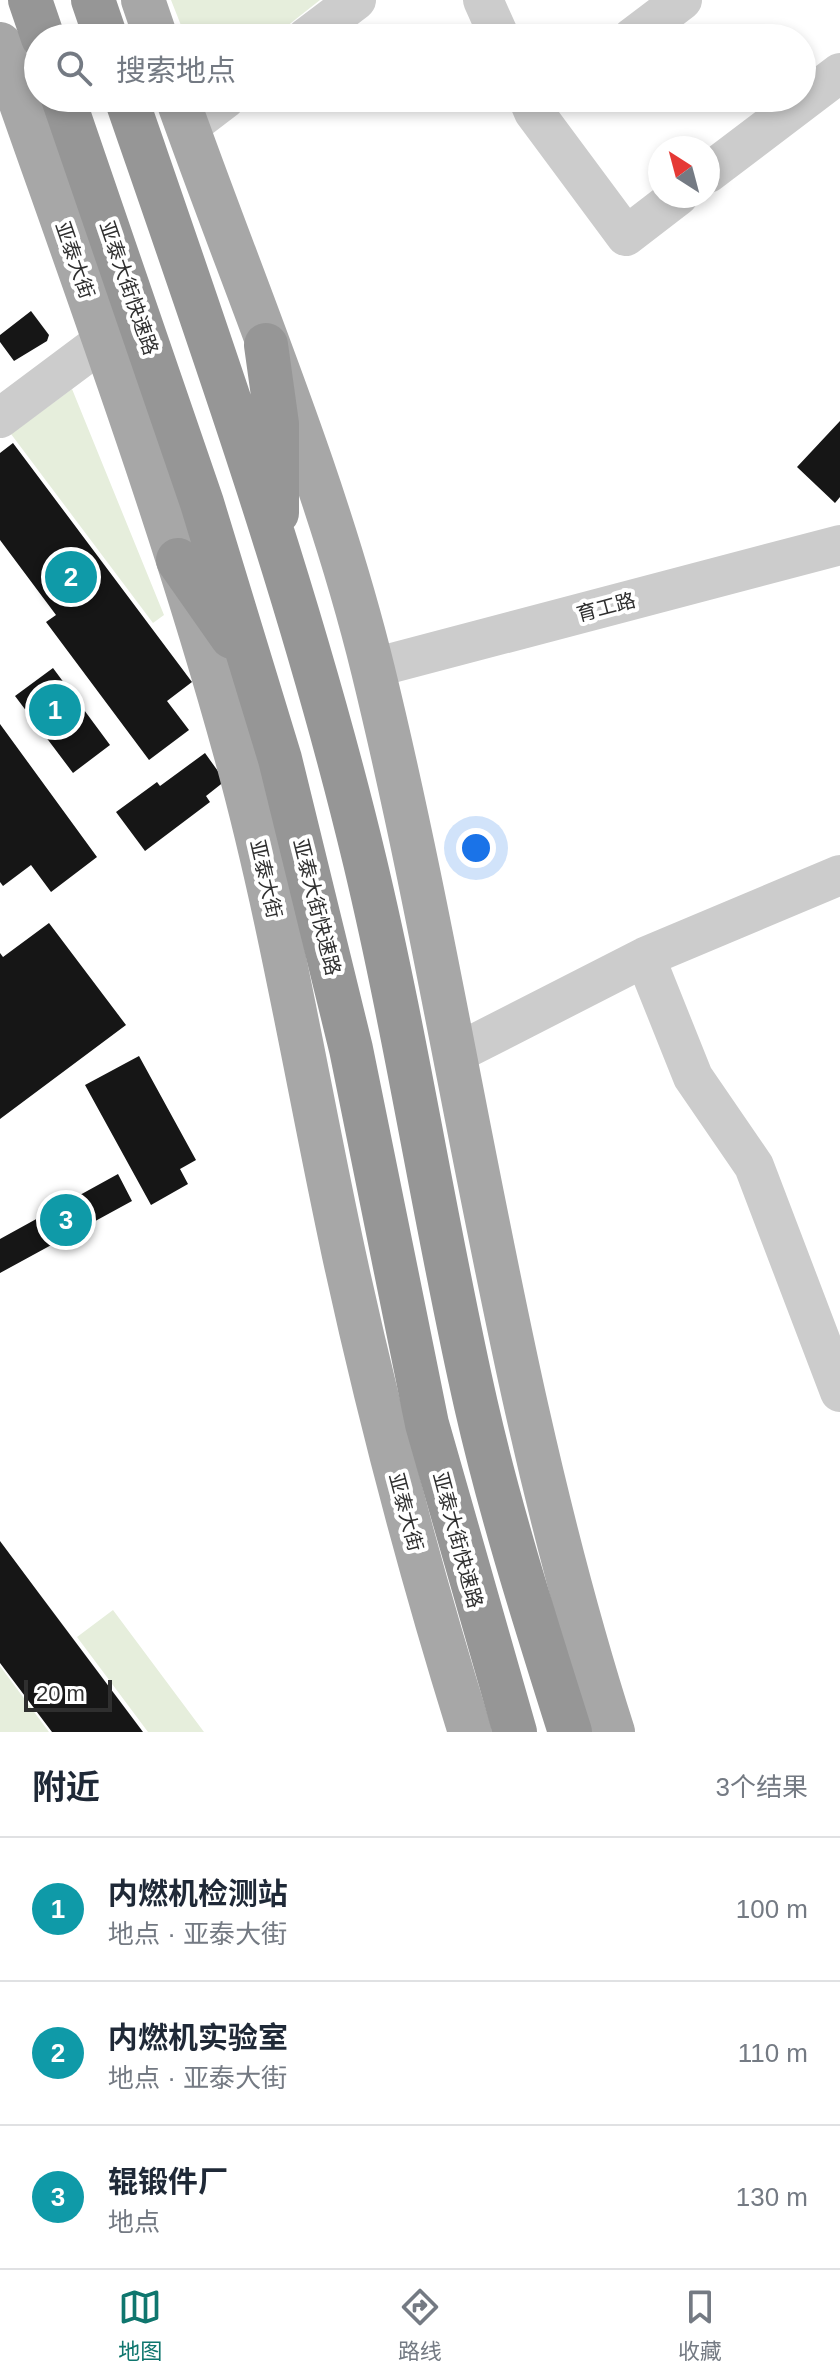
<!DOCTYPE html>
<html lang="zh">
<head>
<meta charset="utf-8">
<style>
  body { margin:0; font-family:Helvetica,"Noto Sans SC",sans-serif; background:#f6f6f7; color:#1f2937 }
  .compass { position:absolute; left:648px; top:136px; width:72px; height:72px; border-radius:50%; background:#fff; box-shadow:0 4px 12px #0003; rotate:324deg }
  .scale { position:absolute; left:24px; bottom:20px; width:88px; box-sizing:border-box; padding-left:8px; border:4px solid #2f2f2f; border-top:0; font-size:22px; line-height:28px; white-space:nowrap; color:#2f2f2f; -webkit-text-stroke:6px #fff; paint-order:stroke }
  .you { position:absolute; left:476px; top:848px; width:28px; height:28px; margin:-20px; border:6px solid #fff; border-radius:50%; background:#1a73e8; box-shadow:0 0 0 12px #1a73e833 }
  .badge { display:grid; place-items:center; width:52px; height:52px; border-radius:50%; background:#0f766e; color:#fff; font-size:26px; font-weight:700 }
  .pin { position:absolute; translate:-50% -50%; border:4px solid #fff; box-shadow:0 2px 8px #0006 }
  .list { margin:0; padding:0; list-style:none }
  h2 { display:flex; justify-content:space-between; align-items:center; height:104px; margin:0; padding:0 32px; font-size:34px }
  h2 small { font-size:26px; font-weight:400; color:#747a83 }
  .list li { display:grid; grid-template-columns:52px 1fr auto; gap:24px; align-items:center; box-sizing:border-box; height:144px; padding:0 32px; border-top:2px solid #e0e1e3 }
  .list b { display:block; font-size:30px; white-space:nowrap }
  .list p { margin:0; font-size:26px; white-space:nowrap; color:#747a83 }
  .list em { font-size:26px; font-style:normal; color:#747a83 }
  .icon { flex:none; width:44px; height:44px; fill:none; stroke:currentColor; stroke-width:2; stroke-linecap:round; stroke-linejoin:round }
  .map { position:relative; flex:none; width:840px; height:1732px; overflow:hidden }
  .search { position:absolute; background:#fff; box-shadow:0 4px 12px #0003; left:24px; right:24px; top:24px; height:88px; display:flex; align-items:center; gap:20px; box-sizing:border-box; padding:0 28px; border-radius:44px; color:#747a83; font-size:30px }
  .sheet { height:536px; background:#fff }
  nav { display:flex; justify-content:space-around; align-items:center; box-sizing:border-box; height:112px; border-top:2px solid #e0e1e3; background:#fff; font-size:22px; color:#747a83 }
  nav a { display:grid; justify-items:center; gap:4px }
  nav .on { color:#0f766e }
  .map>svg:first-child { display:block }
</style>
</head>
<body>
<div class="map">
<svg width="840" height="1732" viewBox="0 0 840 1732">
  <rect width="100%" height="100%" fill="#fff"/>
  <!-- green -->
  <path fill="#e6eedc" d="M171 0H320L272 38H186Z
    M72 389 164 615 153 623 11 434Z
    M113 1610 204 1732H148L77 1637Z
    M0 1666 49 1732H0Z"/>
  <!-- building -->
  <path fill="#161616" d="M31 311 49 335 47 341 14 361 0 342V335Z
    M840 421V497L835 503 797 467Z
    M13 443 192 682 167 701 189 730 149 760 46 622 56 615 0 540V453Z
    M53 668 110 745 73 773 15 696Z
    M0 724 97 857 51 892 31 865 3 886 0 882Z
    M205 753 225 781 206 796 210 802 145 851 116 812 157 782 160 786Z
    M49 923 126 1025 0 1119V953L3 957Z
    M139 1056 196 1160 180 1169 188 1184 151 1205 85 1085Z
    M118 1174 132 1201 0 1273V1239Z
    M0 1541 38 1592 143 1732H52L0 1663Z"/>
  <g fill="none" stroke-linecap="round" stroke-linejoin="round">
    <!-- minor -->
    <path stroke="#ccc" stroke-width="40" d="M483 0 500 38
      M306 38 356 0
      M632 38 682 0
      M528 98 534 112 626 236 678 196
      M188 127 226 98
      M708 173 840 73
      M0 418 103 341
      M373 668 840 545
      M645 957 693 1077 754 1166 840 1392
      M455 1054 645 957 840 875"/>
    <!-- major -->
    <path stroke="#a7a7a7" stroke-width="44" d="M143 0 156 38
      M0 44C82 279 170 514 236 755 281 919 308 1088 344 1255 379 1416 421 1575 470 1732
      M177 98C244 287 325 474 373 670 459 1022 502 1386 613 1732"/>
    <!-- highway -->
    <path stroke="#969696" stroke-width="44" d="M30 0 43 38
      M93 0 106 38
      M63 98 202 503 280 759 351 1049 427 1424 515 1732
      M126 98C213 350 303 603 365 862 408 1042 435 1225 476 1405 501 1515 536 1624 570 1732
      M266 345 277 424V513
      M178 560 232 637"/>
  </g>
  <g text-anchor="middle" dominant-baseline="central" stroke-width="8" stroke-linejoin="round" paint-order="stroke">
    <!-- street labels -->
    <g font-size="20" fill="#2f2f2f" stroke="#fff">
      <text transform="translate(75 260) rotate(71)">亚泰大街</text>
      <text transform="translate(129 288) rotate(71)">亚泰大街快速路</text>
      <text transform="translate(606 607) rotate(-15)">育工路</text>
      <text transform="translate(266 879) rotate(77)">亚泰大街</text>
      <text transform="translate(317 907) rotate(76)">亚泰大街快速路</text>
      <text transform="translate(406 1512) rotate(75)">亚泰大街</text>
      <text transform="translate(458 1540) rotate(75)">亚泰大街快速路</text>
    </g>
  </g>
</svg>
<svg class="compass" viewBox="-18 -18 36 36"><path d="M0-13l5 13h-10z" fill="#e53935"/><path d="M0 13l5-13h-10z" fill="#747a83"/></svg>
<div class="scale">20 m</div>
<div class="you"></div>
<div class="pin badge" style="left:55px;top:710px;background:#0f9aa8">1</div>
<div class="pin badge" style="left:71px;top:577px;background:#0f9aa8">2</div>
<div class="pin badge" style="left:66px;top:1220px;background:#0f9aa8">3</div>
<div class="search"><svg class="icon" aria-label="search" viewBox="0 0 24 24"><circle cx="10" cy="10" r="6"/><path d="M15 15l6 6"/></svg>搜索地点</div>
</div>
<section class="sheet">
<h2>附近<small>3个结果</small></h2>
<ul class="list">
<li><span class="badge" style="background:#0f9aa8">1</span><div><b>内燃机检测站</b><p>地点 · 亚泰大街</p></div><em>100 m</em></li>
<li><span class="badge" style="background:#0f9aa8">2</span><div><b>内燃机实验室</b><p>地点 · 亚泰大街</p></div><em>110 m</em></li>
<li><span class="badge" style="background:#0f9aa8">3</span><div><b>辊锻件厂</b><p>地点</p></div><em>130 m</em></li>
</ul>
</section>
<nav>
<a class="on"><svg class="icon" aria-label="map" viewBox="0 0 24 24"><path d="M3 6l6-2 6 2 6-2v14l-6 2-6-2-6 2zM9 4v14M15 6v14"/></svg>地图</a>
<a><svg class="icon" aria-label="directions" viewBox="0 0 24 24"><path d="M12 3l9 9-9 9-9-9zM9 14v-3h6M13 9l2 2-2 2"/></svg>路线</a>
<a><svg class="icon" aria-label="saved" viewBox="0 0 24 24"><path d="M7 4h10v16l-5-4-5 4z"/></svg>收藏</a>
</nav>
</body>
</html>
